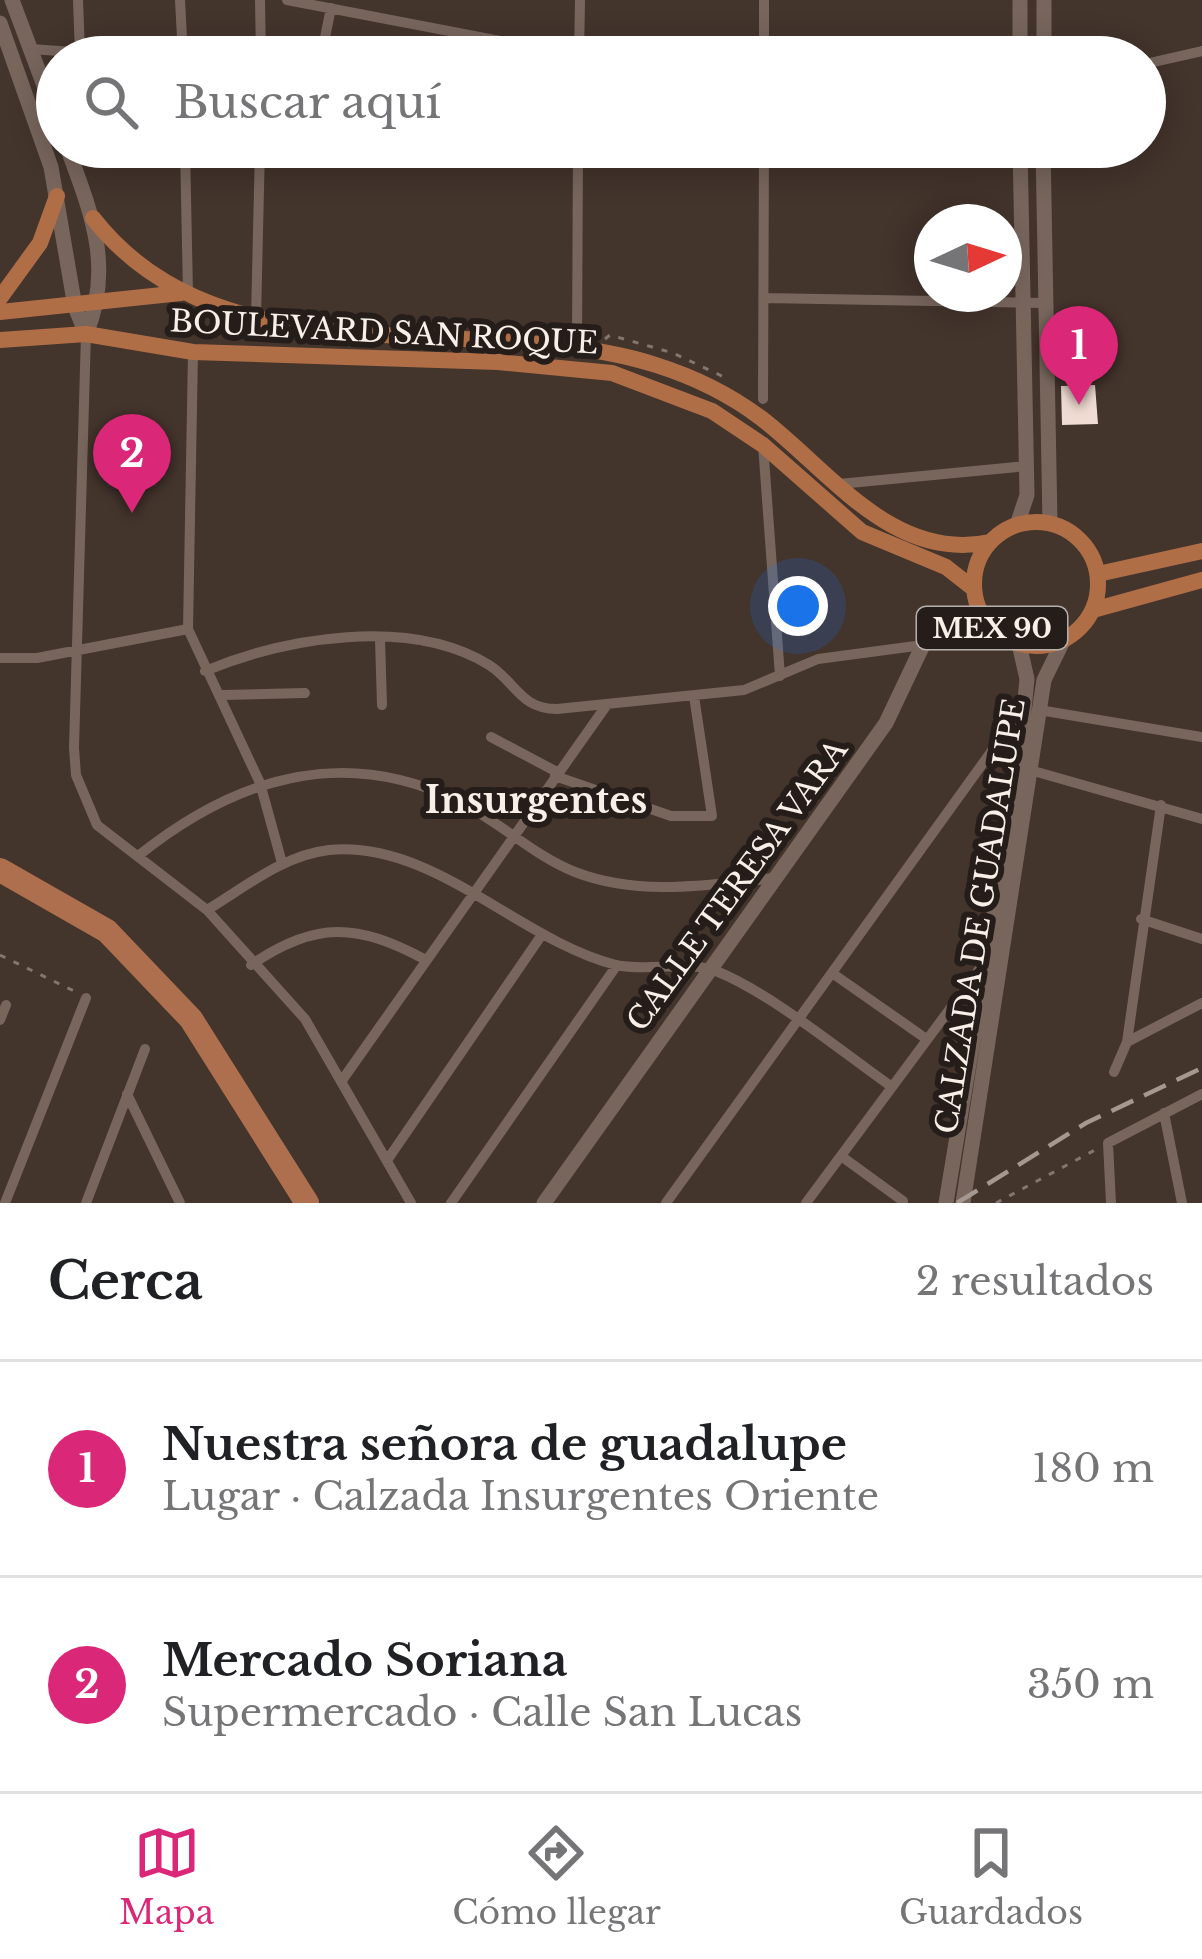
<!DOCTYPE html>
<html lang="es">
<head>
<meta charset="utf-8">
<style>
  body { margin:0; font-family:"Libre Baskerville",serif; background:#f6f6f6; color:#202124 }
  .compass { position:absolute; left:914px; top:204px; width:108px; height:108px; border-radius:50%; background:#fff; box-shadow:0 6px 30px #0003; rotate:86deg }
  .you { position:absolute; left:798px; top:606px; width:42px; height:42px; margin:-30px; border:9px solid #fff; border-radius:50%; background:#1a73e8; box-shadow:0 0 0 18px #1a73e833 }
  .badge { display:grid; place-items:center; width:78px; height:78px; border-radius:50%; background:#db2777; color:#fff; font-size:39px; font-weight:700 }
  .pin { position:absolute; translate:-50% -99px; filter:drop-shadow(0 3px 6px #0008) }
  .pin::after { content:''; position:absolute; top:63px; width:42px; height:36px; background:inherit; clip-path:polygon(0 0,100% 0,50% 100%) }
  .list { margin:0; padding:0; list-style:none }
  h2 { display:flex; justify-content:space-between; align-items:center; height:156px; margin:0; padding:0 48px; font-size:51px }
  h2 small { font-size:39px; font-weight:400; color:#757577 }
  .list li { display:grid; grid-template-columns:78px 1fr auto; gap:36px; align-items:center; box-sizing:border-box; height:216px; padding:0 48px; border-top:3px solid #e0e0e0 }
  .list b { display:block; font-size:45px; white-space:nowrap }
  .list p { margin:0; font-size:39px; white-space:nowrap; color:#757577 }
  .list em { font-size:39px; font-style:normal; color:#757577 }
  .icon { flex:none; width:66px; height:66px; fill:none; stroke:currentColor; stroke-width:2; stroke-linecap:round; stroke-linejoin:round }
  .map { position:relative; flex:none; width:1202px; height:1203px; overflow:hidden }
  .search { position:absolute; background:#fff; box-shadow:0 6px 30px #0003; left:36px; right:36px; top:36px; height:132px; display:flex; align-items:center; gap:30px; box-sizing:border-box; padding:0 42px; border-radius:66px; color:#757577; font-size:45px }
  .sheet { height:588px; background:#fff }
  nav { display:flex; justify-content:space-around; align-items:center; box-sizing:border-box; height:168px; border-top:3px solid #e0e0e0; background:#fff; font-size:33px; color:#757577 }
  nav a { display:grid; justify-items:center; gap:6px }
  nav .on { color:#db2777 }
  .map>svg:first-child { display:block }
</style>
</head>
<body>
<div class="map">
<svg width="1202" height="1203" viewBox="0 0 1202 1203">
  <rect width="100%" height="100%" fill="#43342c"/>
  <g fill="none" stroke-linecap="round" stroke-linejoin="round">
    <!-- river -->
    <path stroke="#ad6f4d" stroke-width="24" d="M0 870 107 931 191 1019 307 1203"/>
  </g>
  <!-- building -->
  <path fill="#f0dcd2" d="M1095 385 1098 424 1062 425 1061 386Z"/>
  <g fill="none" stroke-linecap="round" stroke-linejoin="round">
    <!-- path -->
    <path stroke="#83766f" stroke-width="3" stroke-dasharray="6 9" stroke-linecap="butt" d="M605 339 610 335 673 353 724 377
      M0 955 74 991
      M996 1203 1095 1150"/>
    <!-- street -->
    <path stroke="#78665d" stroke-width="10" d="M78 0 80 53
      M180 0 183 57
      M260 0 261 57
      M287 0 579 56
      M764 0V57
      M31 49 144 57
      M321 57 331 8
      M579 57 580 0
      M1145 64 1202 51
      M185 147 188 293
      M764 298 1042 303
      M256 317 260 147
      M86 334 74 748 76 775 97 825 207 910 305 1019 411 1203
      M577 345 578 147
      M193 352 188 629 260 783 282 863
      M763 399 764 147
      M763 445 780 676
      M839 484 1027 466
      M380 639 382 705
      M0 658H37L188 629
      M205 671C285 638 409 616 489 665 516 682 520 709 557 709L744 690 818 659 923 645
      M222 695 305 693
      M1039 710 1202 737
      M491 737 557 772
      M1030 770 1202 819
      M555 776 671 816H712L694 696
      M138 856C234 779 341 744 458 801 499 821 534 856 575 872 640 897 708 885 774 878
      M207 910C245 887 284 855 329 850 434 840 518 940 616 965 647 972 686 960 716 971 771 993 842 1052 892 1087
      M1141 919 1202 939
      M251 965C316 920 358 924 424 959
      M832 973 925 1038
      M0 1020 6 1005
      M1127 1042 1202 1003
      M1114 1072 1127 1042 1161 805
      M343 1079 606 706
      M127 1094 180 1203
      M1164 1113 1182 1203
      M841 1156 903 1201
      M388 1159 541 936
      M5 1203 86 998
      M86 1203 145 1049
      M451 1203 617 965
      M666 1203 1022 709
      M806 1203 984 963
      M1111 1203 1108 1143 1202 1094"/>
    <!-- secondary -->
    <path stroke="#78665d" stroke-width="15" d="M12 0 57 120
      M1044 0V57
      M0 23 51 167 75 307 86 334
      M1020 57V0
      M67 147C91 212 114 267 86 334
      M1043 147 1050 523
      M1017 525 1027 495 1020 147
      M544 1203 886 723 923 645 983 616
      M946 1203 1019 762 1027 679 1019 644
      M963 1203 1044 680 1063 641"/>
    <!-- primary -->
    <path stroke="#b06e47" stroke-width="16" d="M93 218C224 386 478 308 656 365 694 377 729 394 761 418 829 470 893 563 990 542
      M0 298 40 243 57 196
      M0 312 181 293
      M0 340 86 334 193 352 498 362 612 373 712 411 763 445 862 532 946 567 974 589
      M974 584a62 62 0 1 1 124 0a62 62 0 1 1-124 0Z
      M1098 574 1202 551
      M1093 610 1202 580"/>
    <!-- rail -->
    <path stroke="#a49891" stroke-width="4.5" stroke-dasharray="24 12" stroke-linecap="butt" d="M957 1203 1086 1123 1202 1068"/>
  </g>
  <g text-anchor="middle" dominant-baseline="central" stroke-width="12" stroke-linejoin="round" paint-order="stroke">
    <!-- shield labels -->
    <rect fill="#241d1a" stroke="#b9b0ab" stroke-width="3" x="917" y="607" width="150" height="42" rx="9"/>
    <g font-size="27" font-weight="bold" fill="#f9efe9">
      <text x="992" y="628">MEX 90</text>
    </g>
    <!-- street labels -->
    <g font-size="30" fill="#f9efe9" stroke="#241d1a">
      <text transform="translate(384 332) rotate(3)">BOULEVARD SAN ROQUE</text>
      <text transform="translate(737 885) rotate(-54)">CALLE TERESA VARA</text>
      <text transform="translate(980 916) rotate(-81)">CALZADA DE GUADALUPE</text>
    </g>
    <!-- quarter labels -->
    <g font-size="36" font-weight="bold" fill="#f9efe9" stroke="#241d1a">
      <text x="536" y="800">Insurgentes</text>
    </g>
  </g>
</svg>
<svg class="compass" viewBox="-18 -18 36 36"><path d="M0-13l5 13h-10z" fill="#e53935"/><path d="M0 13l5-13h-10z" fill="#757577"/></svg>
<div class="you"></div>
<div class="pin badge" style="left:1079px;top:405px">1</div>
<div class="pin badge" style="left:132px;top:513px">2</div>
<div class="search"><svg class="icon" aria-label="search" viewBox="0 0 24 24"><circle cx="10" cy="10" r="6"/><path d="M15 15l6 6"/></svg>Buscar aquí</div>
</div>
<section class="sheet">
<h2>Cerca<small>2 resultados</small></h2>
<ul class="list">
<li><span class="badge">1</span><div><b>Nuestra señora de guadalupe</b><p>Lugar · Calzada Insurgentes Oriente</p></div><em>180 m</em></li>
<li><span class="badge">2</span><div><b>Mercado Soriana</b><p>Supermercado · Calle San Lucas</p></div><em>350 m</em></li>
</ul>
</section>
<nav>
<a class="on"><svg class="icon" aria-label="map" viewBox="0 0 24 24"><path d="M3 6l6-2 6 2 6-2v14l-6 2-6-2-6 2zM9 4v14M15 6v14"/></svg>Mapa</a>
<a><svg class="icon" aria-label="directions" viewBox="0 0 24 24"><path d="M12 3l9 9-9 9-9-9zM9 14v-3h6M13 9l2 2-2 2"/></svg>Cómo llegar</a>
<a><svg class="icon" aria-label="saved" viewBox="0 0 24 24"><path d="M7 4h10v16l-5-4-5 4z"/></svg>Guardados</a>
</nav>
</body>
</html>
